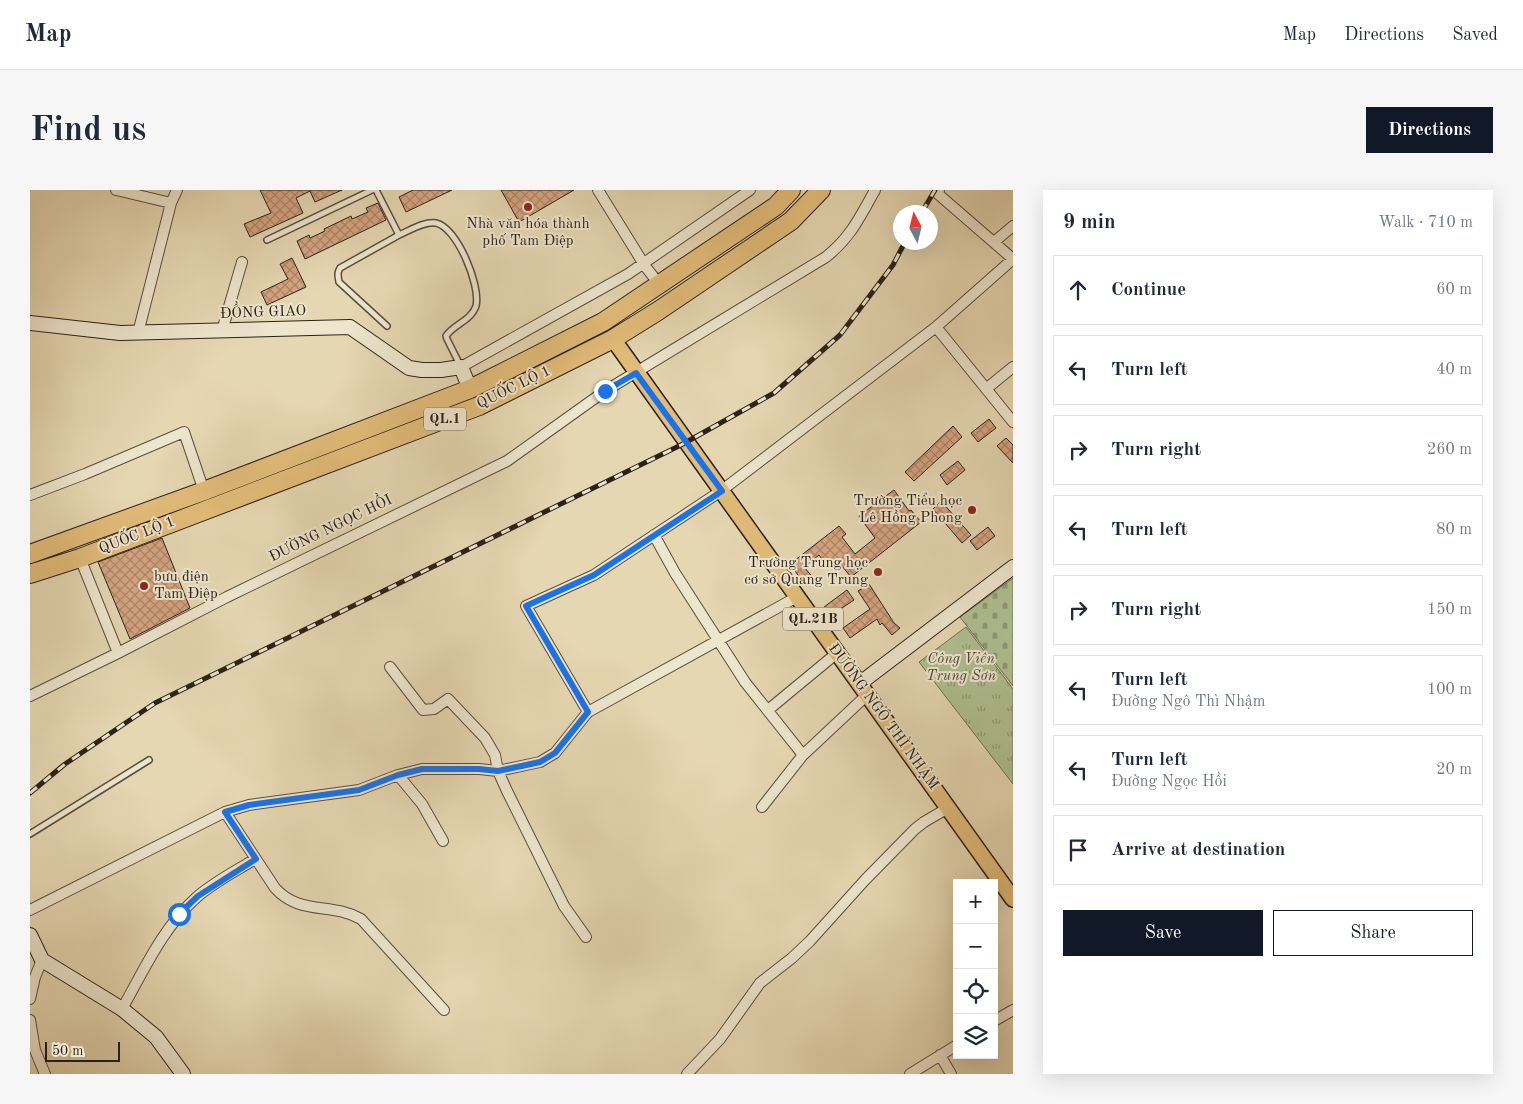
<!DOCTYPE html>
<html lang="en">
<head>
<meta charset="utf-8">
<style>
  body { margin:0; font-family:"Old Standard TT",serif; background:#f6f6f7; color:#1f2937 }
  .controls { position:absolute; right:15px; bottom:15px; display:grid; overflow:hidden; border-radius:0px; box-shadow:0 5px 20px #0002 }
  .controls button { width:45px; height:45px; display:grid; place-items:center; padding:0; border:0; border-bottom:1px solid #e0e1e3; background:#fff; color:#1f2937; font:25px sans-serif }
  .compass { position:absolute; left:863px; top:15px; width:45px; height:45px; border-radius:50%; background:#fff; box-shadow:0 5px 20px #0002; rotate:353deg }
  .scale { position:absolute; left:15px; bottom:12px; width:75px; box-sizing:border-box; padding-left:5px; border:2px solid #2c211a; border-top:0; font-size:14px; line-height:18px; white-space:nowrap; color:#2c211a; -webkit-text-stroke:4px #eee5cd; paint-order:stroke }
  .stop { position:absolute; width:15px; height:15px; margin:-11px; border:4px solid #1a73e8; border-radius:50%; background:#fff }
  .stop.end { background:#1a73e8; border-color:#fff; box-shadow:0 1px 5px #0008 }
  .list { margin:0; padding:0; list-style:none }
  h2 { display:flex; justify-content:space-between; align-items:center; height:65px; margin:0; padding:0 20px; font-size:21px }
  h2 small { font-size:16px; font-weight:400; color:#747a83 }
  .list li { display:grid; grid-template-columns:32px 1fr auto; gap:15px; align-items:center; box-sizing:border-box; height:70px; margin:0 10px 10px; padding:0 10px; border:1px solid #e0e1e3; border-radius:0px }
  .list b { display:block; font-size:19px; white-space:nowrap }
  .list p { margin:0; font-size:16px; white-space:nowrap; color:#747a83 }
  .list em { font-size:16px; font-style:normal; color:#747a83 }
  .actions { display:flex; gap:10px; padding:15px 20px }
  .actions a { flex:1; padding:11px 0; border:1px solid #111827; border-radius:0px; text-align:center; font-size:18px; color:#111827 }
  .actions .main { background:#111827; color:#fff }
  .icon { flex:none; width:28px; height:28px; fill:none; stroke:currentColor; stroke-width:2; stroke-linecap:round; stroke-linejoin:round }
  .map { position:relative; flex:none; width:983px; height:884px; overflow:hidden; border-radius:0px }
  header { display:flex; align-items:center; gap:30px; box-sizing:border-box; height:70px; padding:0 25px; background:#fff; border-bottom:1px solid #e0e1e3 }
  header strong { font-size:24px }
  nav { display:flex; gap:28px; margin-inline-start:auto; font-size:18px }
  .intro { display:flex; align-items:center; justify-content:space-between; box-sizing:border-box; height:120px; padding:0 30px }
  h1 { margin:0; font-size:35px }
  .button { padding:12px 22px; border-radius:0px; background:#111827; color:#fff; font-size:18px; font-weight:700 }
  main { display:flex; gap:30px; padding:0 30px }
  aside { flex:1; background:#fff; border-radius:0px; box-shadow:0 5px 20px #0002 }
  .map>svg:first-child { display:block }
</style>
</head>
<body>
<header>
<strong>Map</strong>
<nav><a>Map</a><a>Directions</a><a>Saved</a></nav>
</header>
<div class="intro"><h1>Find us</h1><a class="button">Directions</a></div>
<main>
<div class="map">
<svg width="983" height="884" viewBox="0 0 983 884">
  <defs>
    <pattern id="cemetery-stones" width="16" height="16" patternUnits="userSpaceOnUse" patternTransform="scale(1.25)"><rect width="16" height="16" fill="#aebf91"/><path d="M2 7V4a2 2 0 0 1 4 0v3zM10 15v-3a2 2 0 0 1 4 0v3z" fill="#8e9b76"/></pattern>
    <pattern id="park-tufts" width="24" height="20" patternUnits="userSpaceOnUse" patternTransform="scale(1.25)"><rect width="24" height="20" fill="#aebf91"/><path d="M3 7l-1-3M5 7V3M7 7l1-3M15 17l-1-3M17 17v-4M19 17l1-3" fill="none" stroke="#8e9b76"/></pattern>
    <pattern id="building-cross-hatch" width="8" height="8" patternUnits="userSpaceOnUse" patternTransform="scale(1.25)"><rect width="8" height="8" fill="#d4a380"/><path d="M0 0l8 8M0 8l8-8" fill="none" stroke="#ac8468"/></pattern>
  </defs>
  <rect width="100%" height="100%" fill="#e5d7b2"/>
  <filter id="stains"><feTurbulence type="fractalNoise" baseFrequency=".004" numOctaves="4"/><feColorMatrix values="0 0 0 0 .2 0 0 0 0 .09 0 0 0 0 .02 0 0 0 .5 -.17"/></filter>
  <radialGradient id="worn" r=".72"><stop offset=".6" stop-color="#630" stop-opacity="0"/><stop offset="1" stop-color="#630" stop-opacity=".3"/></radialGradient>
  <!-- cemetery -->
  <path fill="url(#cemetery-stones)" stroke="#6d7056" d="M983 388V496L930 427Z"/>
  <!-- park -->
  <path fill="url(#park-tufts)" stroke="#6d7056" d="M936 437 983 499V594L889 472Z"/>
  <!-- building -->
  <path fill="url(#building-cross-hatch)" stroke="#2c211a" d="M230 0H312L285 12 280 1 266 8 273 23 220 47 214 34 241 23Z
    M383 0H422L376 22 369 7Z
    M471 0H544L489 32Z
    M348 13 356 30 275 69 267 51 279 45 280 48 295 41 294 39 321 26 322 29 338 22 336 18Z
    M262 68 276 97 237 115 231 102 258 89 250 74Z
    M959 229 966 238 948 252 941 243Z
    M923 236 932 247 884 291 875 282Z
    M976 248 983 255V273L967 256Z
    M928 271 935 280 917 295 910 285Z
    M864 300 879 321 881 320 891 332 821 387 807 370 798 377 789 365 774 377 784 389 776 396 760 374 809 336 816 344 812 347 825 364 845 348 829 326Z
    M911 311 941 345 932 353 903 319Z
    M958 337 965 346 947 360 940 351Z
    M132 348 160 418 100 449 68 372Z
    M839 394 864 433 870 438 862 445 852 433 850 435 847 429 820 448 813 438 840 419 828 401Z
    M817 400 824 410 800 426 794 417Z"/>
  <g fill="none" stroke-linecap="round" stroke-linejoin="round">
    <!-- lane casing -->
    <g stroke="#5a4e40" stroke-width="8">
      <path id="lane" d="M346 0 369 45 310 78C307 83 308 86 309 92L357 136
        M369 45C379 41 394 31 406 33 427 37 451 96 446 116 441 131 424 134 416 146L417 149 430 175
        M237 50 342 0
        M0 644 119 570"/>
    </g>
    <!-- street casing -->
    <g stroke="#5a4e40" stroke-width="12">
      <path id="street" d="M86 0 141 13
        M568 0 615 76 629 94
        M909 0 908 4 983 69
        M964 52 983 36
        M906 137 983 232
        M192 141 212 72
        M108 143 141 13 147 0
        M431 177 598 84 720 0
        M956 199 983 177
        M0 305 55 284 154 242 174 301
        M624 345 645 383 715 492 773 565
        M50 368 88 463
        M360 477 393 520 404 519 418 509 455 548 465 565 468 581 477 601 534 716 556 747
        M0 506 88 463 197 407 477 271 575 201 796 67C821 47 830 27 845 0
        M738 520 807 463
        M558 522 496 416 564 385 691 301 906 137 983 69
        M368 585 392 614 413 651
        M732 617 773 565 837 505
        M195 622 245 698C270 726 301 712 331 729L414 820
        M0 720 195 622 219 615 329 600 368 585 392 579H449L468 581 510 572 525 563 558 522 767 407
        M0 809 5 787 12 770
        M92 819C114 780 133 737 167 707 184 692 206 681 225 669
        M0 830 5 860 15 884
        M964 831 983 820
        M910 865 921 884
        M657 884 690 849 730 793 762 768 780 751 835 690 885 639 894 632 918 618
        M880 884 927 855"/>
    </g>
    <!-- secondary casing -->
    <g stroke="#2c211a" stroke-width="16">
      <path id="secondary" d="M0 133 90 143 320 137 379 178 392 180H411L431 177 440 199
        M829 494 983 377
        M0 745 12 770 92 819 126 847 153 884"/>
    </g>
    <!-- primary casing -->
    <g stroke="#2c211a" stroke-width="18">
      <path id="primary" d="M583 149 983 709"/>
    </g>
    <!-- highway casing -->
    <g stroke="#2c211a" stroke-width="20">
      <path id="highway" d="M0 364 174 301 440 199 573 132 746 16 761 0
        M0 384 50 368 449 216 583 149 628 121 761 31 791 0"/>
    </g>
    <!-- lane -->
    <use href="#lane" stroke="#eee5cd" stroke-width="5"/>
    <!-- street -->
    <use href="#street" stroke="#eee5cd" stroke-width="10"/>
    <!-- secondary -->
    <use href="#secondary" stroke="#eee5cd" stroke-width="14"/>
    <!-- primary -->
    <use href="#primary" stroke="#e2bc79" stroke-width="15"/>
    <!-- highway -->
    <use href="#highway" stroke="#e2bc79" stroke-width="18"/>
    <!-- rail casing -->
    <g stroke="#2c211a" stroke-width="5">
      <path id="rail" d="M892 22 905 0
        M0 603 35 574 125 513 651 255 744 203 810 145 863 75 875 52"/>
    </g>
    <!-- rail -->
    <use href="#rail" stroke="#eee5cd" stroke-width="3" stroke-dasharray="9" stroke-linecap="butt"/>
  </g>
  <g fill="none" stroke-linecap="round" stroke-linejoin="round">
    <!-- route -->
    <path stroke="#1a73e8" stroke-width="6" d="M149 724 168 706 226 669 195 622 219 615 329 600 368 585 392 579H449L468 581 510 572 525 563 558 522 496 416 564 385 692 301 606 183 575 201"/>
  </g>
  <!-- markers -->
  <g fill="#8f2418" stroke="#eee5cd" stroke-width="2">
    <circle cx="498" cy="17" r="5"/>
    <circle cx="942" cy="320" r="5"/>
    <circle cx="848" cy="382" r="5"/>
    <circle cx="114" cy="396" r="5"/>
  </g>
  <g text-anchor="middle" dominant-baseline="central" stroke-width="4" stroke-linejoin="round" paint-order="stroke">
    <!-- shield labels -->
    <g fill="#eee5cd" stroke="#665c50" stroke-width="1">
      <rect x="394" y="217.5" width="42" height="23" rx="4"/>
      <rect x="753" y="417.5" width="60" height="23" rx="4"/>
    </g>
    <g font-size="14" font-weight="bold" fill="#2c211a">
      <text x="415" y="229">QL.1</text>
      <text x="783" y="429">QL.21B</text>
    </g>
    <!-- poi labels -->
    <g font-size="15" fill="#2c211a" stroke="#eee5cd" text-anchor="end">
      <text x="498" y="34" text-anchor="middle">Nhà văn hóa thành<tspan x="498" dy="17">phố Tam Điệp</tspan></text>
      <text x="932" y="311">Trường Tiểu học<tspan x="932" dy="17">Lê Hồng Phong</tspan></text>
      <text x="838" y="373">Trường Trung học<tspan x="838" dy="17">cơ sở Quang Trung</tspan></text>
      <text x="124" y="387" text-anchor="start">bưu điện<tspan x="124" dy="17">Tam Điệp</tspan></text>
    </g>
    <!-- street labels -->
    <g font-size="15" fill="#2c211a" stroke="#eee5cd">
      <text transform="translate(233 123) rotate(-2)">ĐỒNG GIAO</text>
      <text transform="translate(484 198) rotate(-26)">QUỐC LỘ 1</text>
      <text transform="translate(301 339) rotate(-26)">ĐƯỜNG NGỌC HỒI</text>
      <text transform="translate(107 346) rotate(-21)">QUỐC LỘ 1</text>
      <text transform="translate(853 527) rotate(54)">ĐƯỜNG NGÔ THÌ NHẬM</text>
    </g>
    <!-- park labels -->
    <g font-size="15" font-style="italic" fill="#4c4838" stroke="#eee5cd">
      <text x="931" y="469">Công Viên<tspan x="931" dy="17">Trung Sơn</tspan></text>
    </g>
  </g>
  <rect width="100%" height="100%" filter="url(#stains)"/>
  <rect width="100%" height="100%" fill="url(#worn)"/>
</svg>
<div class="controls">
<button>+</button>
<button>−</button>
<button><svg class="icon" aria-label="locate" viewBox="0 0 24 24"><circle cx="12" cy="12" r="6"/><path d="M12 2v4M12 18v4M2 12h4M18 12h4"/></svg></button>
<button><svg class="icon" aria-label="layers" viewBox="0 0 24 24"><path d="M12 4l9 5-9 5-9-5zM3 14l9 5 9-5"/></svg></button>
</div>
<svg class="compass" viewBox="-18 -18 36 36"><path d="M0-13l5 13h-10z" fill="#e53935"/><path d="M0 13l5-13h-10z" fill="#747a83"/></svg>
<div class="scale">50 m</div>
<div class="stop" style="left:149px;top:724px"></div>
<div class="stop end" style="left:575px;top:201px"></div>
</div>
<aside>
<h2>9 min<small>Walk · 710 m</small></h2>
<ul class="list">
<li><svg class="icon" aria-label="ahead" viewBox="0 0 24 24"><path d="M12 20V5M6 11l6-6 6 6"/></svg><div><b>Continue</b></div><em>60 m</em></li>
<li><svg class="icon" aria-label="left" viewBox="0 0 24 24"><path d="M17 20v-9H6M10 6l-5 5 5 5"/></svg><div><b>Turn left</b></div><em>40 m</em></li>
<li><svg class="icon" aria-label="right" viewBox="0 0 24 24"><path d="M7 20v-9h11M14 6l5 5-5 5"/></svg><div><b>Turn right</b></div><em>260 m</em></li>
<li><svg class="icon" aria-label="left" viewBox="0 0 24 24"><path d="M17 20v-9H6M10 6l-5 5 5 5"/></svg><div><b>Turn left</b></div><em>80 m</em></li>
<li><svg class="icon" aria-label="right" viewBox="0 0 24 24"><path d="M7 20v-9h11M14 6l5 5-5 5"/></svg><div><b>Turn right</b></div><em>150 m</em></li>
<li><svg class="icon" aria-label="left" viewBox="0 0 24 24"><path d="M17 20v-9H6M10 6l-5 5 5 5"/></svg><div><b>Turn left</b><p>Đường Ngô Thì Nhậm</p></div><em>100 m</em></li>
<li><svg class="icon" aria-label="left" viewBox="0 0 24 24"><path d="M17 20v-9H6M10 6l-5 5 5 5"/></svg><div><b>Turn left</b><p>Đường Ngọc Hồi</p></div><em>20 m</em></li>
<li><svg class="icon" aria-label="arrive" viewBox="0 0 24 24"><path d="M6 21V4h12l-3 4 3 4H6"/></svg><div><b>Arrive at destination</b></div></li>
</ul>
<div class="actions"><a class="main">Save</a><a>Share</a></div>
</aside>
</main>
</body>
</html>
